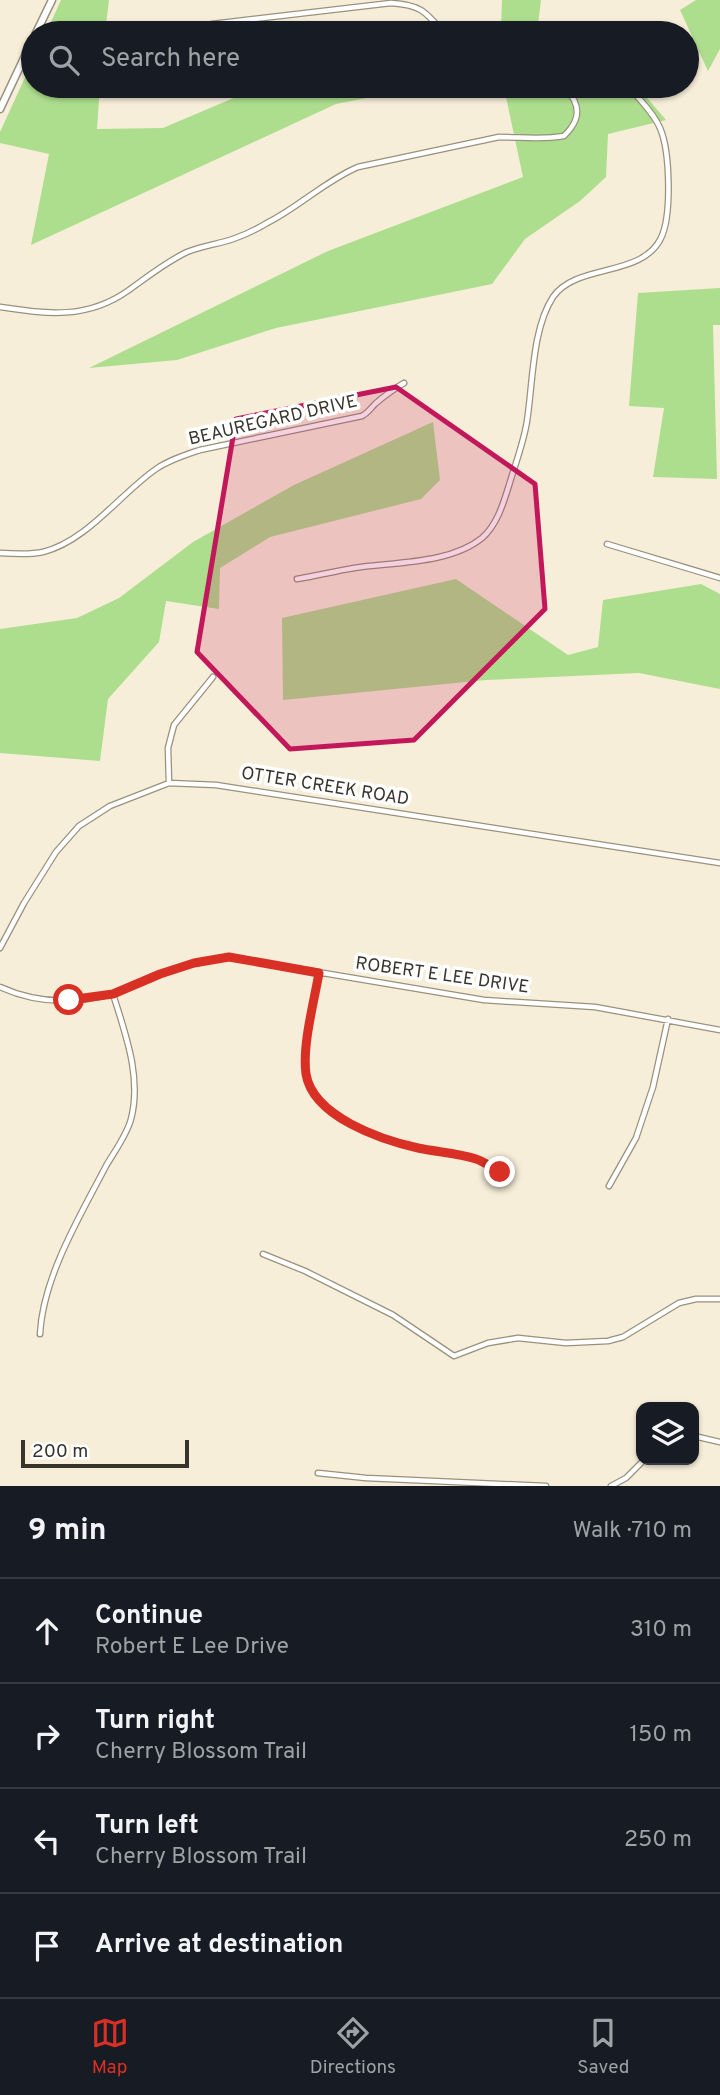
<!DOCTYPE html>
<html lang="en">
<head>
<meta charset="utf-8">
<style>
  body { margin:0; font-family:Overpass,sans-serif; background:#242831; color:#f1f3f6 }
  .controls { position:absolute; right:21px; bottom:21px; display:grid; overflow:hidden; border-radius:14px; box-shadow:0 2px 5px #0004 }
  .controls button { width:63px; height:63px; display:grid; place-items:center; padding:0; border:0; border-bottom:2px solid #363941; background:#171b24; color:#f1f3f6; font:35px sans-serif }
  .scale { position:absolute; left:21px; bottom:18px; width:168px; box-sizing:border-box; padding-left:7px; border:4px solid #37342c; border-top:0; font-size:19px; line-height:24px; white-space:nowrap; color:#37342c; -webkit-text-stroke:5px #fff; paint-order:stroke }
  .stop { position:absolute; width:21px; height:21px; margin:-16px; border:5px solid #d93025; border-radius:50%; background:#fff }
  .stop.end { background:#d93025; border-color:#fff; box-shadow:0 2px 7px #0008 }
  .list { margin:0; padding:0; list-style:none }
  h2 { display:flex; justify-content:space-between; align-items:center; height:91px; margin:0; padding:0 28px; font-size:30px }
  h2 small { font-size:23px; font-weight:400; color:#9ea1a6 }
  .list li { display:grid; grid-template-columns:46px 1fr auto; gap:21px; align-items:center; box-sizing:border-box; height:105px; padding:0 28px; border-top:2px solid #363941 }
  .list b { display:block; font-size:26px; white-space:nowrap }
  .list p { margin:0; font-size:23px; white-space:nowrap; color:#9ea1a6 }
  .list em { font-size:23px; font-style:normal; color:#9ea1a6 }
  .icon { flex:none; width:38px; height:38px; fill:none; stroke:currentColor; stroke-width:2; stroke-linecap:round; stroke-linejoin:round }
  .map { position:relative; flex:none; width:720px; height:1486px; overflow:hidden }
  .search { position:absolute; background:#171b24; box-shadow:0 2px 5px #0004; left:21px; right:21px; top:21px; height:77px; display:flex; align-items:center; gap:18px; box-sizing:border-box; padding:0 24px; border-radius:38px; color:#9ea1a6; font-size:26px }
  .sheet { height:511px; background:#171b24 }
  nav { display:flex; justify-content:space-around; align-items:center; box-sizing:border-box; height:98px; border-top:2px solid #363941; background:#171b24; font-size:19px; color:#9ea1a6 }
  nav a { display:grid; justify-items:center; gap:4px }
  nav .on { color:#d93025 }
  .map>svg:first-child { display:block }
</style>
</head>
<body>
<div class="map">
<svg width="720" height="1486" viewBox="0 0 720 1486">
  <rect width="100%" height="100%" fill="#f7eed9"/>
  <!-- green -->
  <path fill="#adde8d" d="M61 0H109L105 33H46Z
    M502 0H541L537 33H493L501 27Z
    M696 0H720V49L708 71 680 10Z
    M33 60V86H100L97 129 163 128 262 86H429L336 104 31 245 49 154 0 143V132Z
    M440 86H637L666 120 608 134 606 177 580 201 525 239 492 284 276 328 177 360 89 368 328 251 523 177 506 97Z
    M720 288V325H713L717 479 653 477 664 408 629 406 638 293Z
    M433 422 440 480 421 499 270 537 220 568 219 609 166 601 159 642 108 699 100 761 0 753V629L77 618 119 598 193 542 294 485Z
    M456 579 568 655 598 647 603 600 701 584 720 594V689L639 673 486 680 283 700 282 618Z"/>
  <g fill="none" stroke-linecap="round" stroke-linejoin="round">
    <!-- minor casing -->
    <g stroke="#98917d" stroke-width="7">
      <path id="minor" d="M212 24 391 3C421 5 425 11 444 33
        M0 307C47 314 87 320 129 290 147 277 166 262 187 252 202 246 218 244 233 239 245 235 257 229 267 223 299 207 325 181 358 167L499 137C522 137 542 140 564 136 568 132 573 126 575 121 581 107 572 92 560 86
        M607 544 720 578
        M0 553C14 554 29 555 43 552 87 541 120 494 156 469 169 460 185 455 200 450L362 416C368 413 370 409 375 404 384 396 394 389 404 383
        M297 579C316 576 335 571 354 568 394 562 450 564 482 538 498 524 504 501 510 482 516 462 524 441 527 421 533 383 532 329 553 297 576 263 642 278 661 238 672 215 670 151 660 128 653 112 639 99 628 86
        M169 783 168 748 174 725 213 677
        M0 948 24 903 56 852 79 826 110 806 169 783 216 785 720 863
        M319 973C314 1003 302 1044 306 1074 313 1117 382 1139 418 1148 437 1153 458 1153 476 1159 485 1162 492 1168 500 1173
        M0 987C35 1003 74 1004 111 994 128 990 144 980 161 974 183 965 205 961 228 957L484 1000 595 1007 720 1030
        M609 1186 636 1138 653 1087 668 1019
        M263 1254 305 1271 393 1315 454 1356 488 1343 518 1338 566 1343 608 1341 623 1337 679 1303 696 1299H720
        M40 1334C43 1277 80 1216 106 1166 114 1152 127 1135 131 1119 142 1077 125 1033 113 994
        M694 1436 720 1442
        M318 1473 366 1478 546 1486
        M611 1486 626 1478 644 1460"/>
    </g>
    <!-- tertiary casing -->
    <g stroke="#98917d" stroke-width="9">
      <path id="tertiary" d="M36 33 52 0
        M0 109 33 39"/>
    </g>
    <!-- minor -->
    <use href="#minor" stroke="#fff" stroke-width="4.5"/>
    <!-- tertiary -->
    <use href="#tertiary" stroke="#fff" stroke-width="6"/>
  </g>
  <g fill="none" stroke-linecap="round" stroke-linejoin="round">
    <!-- route -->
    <path stroke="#d93025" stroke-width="9" d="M69 1000 113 994 160 974 194 963 229 957 319 973C314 1002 302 1046 306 1074 313 1117 382 1140 418 1148 437 1152 458 1153 476 1159 485 1162 492 1168 500 1172"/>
  </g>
  <!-- marked area -->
  <path fill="#c2185b" fill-opacity="0.2" stroke="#c2185b" stroke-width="5" stroke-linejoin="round" d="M396 387 535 484 545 609 414 740 290 749 197 652 236 419Z"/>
  <g text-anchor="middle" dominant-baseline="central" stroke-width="7" stroke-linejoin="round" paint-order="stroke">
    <!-- street labels -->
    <g font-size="18" fill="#37342c" stroke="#fff">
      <text transform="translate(273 421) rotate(-13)">BEAUREGARD DRIVE</text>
      <text transform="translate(325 787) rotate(9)">OTTER CREEK ROAD</text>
      <text transform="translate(442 976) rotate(8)">ROBERT E LEE DRIVE</text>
    </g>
  </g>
</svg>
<div class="controls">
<button><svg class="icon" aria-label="layers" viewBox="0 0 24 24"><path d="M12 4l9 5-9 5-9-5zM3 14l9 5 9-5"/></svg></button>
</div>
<div class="scale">200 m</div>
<div class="stop" style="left:69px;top:1000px"></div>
<div class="stop end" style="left:500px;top:1172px"></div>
<div class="search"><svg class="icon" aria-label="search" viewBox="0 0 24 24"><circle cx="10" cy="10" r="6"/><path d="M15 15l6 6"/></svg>Search here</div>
</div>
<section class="sheet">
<h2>9 min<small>Walk · 710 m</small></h2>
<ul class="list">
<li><svg class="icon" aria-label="ahead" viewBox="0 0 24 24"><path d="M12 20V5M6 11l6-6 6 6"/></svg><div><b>Continue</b><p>Robert E Lee Drive</p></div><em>310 m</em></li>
<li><svg class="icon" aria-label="right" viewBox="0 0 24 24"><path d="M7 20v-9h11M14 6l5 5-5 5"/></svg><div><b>Turn right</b><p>Cherry Blossom Trail</p></div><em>150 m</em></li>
<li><svg class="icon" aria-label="left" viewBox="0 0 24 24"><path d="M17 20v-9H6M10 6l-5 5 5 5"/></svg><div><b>Turn left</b><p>Cherry Blossom Trail</p></div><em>250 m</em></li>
<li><svg class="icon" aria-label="arrive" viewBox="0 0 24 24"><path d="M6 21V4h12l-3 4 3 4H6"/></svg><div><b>Arrive at destination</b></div></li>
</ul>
</section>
<nav>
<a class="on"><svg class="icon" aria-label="map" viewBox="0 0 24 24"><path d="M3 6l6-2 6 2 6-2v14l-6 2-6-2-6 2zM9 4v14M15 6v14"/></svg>Map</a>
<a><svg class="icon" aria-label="directions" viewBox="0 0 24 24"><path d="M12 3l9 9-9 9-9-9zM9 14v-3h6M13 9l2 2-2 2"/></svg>Directions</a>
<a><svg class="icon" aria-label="saved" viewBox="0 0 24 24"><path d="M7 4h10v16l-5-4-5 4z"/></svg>Saved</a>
</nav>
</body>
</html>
